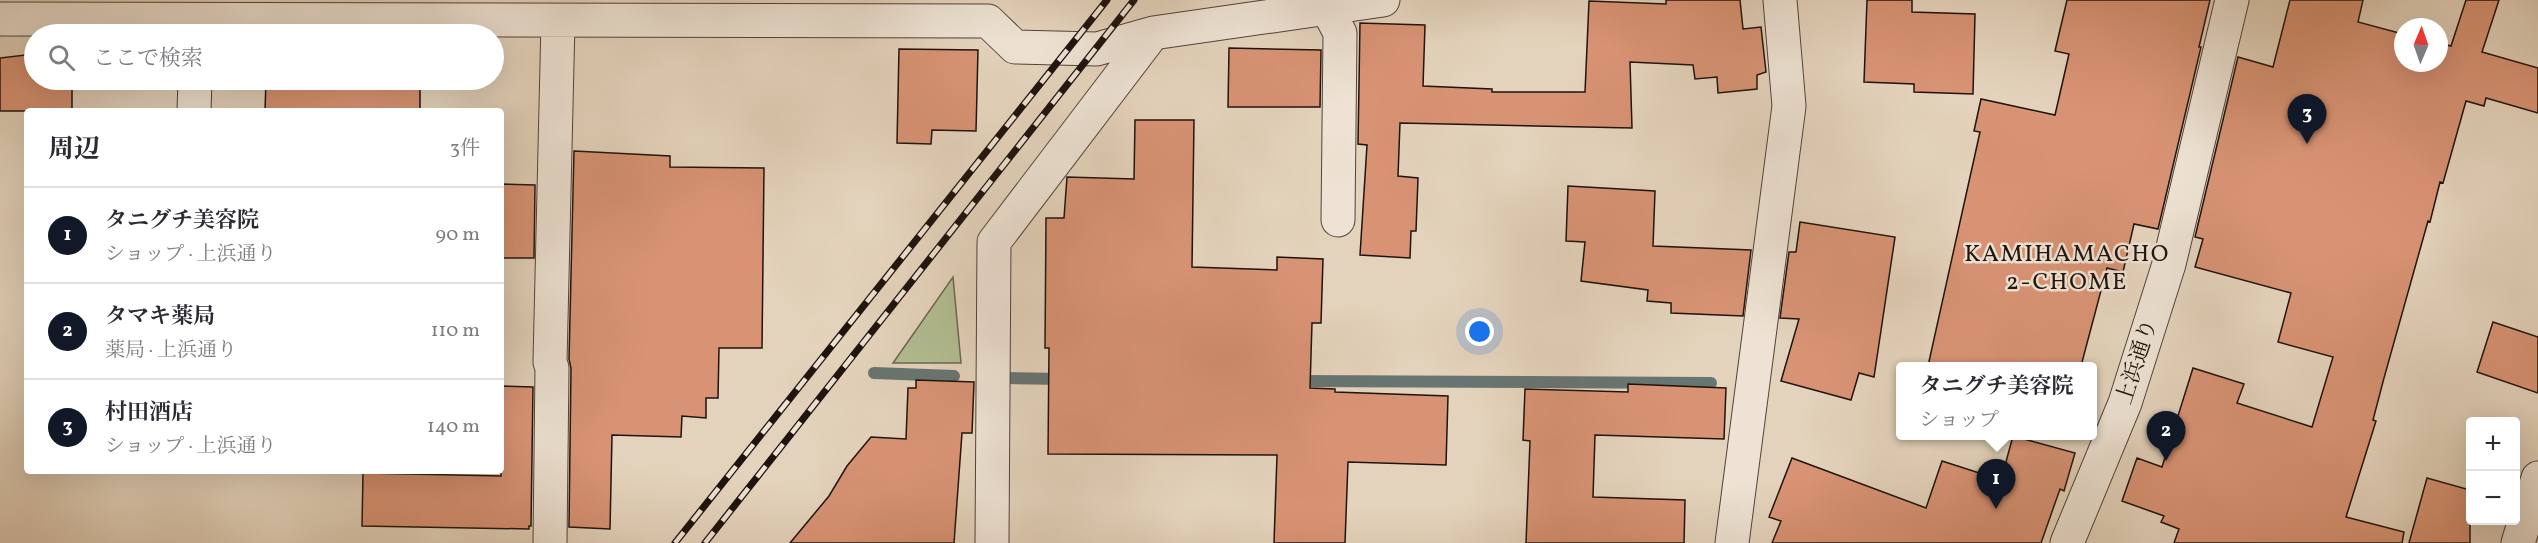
<!DOCTYPE html>
<html lang="ja">
<head>
<meta charset="utf-8">
<style>
  body { margin:0; font-family:Vollkorn,"Noto Serif JP",serif; background:#f2f2f3; color:#2b2b33 }
  .controls { position:absolute; right:18px; bottom:18px; display:grid; overflow:hidden; border-radius:6px; box-shadow:0 6px 24px #0002 }
  .controls button { width:54px; height:54px; display:grid; place-items:center; padding:0; border:0; border-bottom:2px solid #e1e1e2; background:#fff; color:#2b2b33; font:30px sans-serif }
  .compass { position:absolute; left:2394px; top:18px; width:54px; height:54px; border-radius:50%; background:#fff; box-shadow:0 6px 24px #0002; rotate:2deg }
  .you { position:absolute; left:1480px; top:332px; width:21px; height:21px; margin:-15px; border:4px solid #fff; border-radius:50%; background:#1a73e8; box-shadow:0 0 0 9px #1a73e833 }
  .badge { display:grid; place-items:center; width:39px; height:39px; border-radius:50%; background:#111827; color:#fff; font-size:20px; font-weight:700 }
  .pin { position:absolute; translate:-50% -50px; filter:drop-shadow(0 2px 3px #0008) }
  .pin::after { content:''; position:absolute; top:32px; width:21px; height:18px; background:inherit; clip-path:polygon(0 0,100% 0,50% 100%) }
  .popup { position:absolute; left:1896px; top:362px; width:201px; height:78px; box-sizing:border-box; display:grid; place-content:center; border-radius:6px; background:#fff; filter:drop-shadow(0 2px 4px #0005); font-size:20px; white-space:nowrap; color:#7c7c81 }
  .popup b { font-size:22px; color:#2b2b33 }
  .popup::after { content:''; position:absolute; left:50%; top:100%; margin-left:-12px; border:12px solid transparent; border-top-color:#fff }
  .list { margin:0; padding:0; list-style:none }
  h2 { display:flex; justify-content:space-between; align-items:center; height:78px; margin:0; padding:0 24px; font-size:26px }
  h2 small { font-size:20px; font-weight:400; color:#7c7c81 }
  .list li { display:grid; grid-template-columns:39px 1fr auto; gap:18px; align-items:center; box-sizing:border-box; height:96px; padding:0 24px; border-top:2px solid #e1e1e2 }
  .list b { display:block; font-size:22px; white-space:nowrap }
  .list p { margin:0; font-size:20px; white-space:nowrap; color:#7c7c81 }
  .list em { font-size:20px; font-style:normal; color:#7c7c81 }
  .icon { flex:none; width:33px; height:33px; fill:none; stroke:currentColor; stroke-width:2; stroke-linecap:round; stroke-linejoin:round }
  .map { position:relative; flex:none; width:2538px; height:543px; overflow:hidden }
  .search { position:absolute; background:#fff; box-shadow:0 6px 24px #0002; left:24px; top:24px; width:480px; height:66px; display:flex; align-items:center; gap:15px; box-sizing:border-box; padding:0 21px; border-radius:33px; color:#7c7c81; font-size:22px }
  .panel { position:absolute; background:#fff; box-shadow:0 6px 24px #0002; left:24px; top:108px; width:480px; height:366px; border-radius:6px }
  .map>svg:first-child { display:block }
</style>
</head>
<body>
<div class="map">
<svg width="2538" height="543" viewBox="0 0 2538 543">
  <rect width="100%" height="100%" fill="#e4d3bc"/>
  <filter id="stains"><feTurbulence type="fractalNoise" baseFrequency=".00333" numOctaves="4"/><feColorMatrix values="0 0 0 0 .2 0 0 0 0 .09 0 0 0 0 .02 0 0 0 .5 -.17"/></filter>
  <radialGradient id="worn" r=".72"><stop offset=".6" stop-color="#630" stop-opacity="0"/><stop offset="1" stop-color="#630" stop-opacity=".3"/></radialGradient>
  <!-- green -->
  <path fill="#b2bd92" stroke="#686850" stroke-width="1.5" d="M953 277 961 363H893Z"/>
  <g fill="none" stroke-linecap="round" stroke-linejoin="round">
    <!-- stream -->
    <path stroke="#677573" stroke-width="12" d="M874 373 954 376
      M1007 378 1063 379
      M1296 381 1711 383"/>
  </g>
  <!-- building -->
  <path fill="#d89374" stroke="#1e130e" stroke-width="1.5" d="M1666 0H1740L1743 29 1761 27 1766 72 1757 75V89L1718 93 1717 77 1695 79 1693 65 1630 62 1632 128 1400 123 1398 176 1418 178 1416 231H1411L1410 258 1360 255 1367 145 1358 144 1360 23 1425 25 1423 86 1492 89V92H1585L1589 1 1666 4Z
    M1867 0H1912V12L1975 14 1973 94 1914 92V84L1864 82Z
    M2067 0H2210L2199 47H2201L2158 229 2134 224 2123 272 2107 268 2081 366H1928L1980 132 1974 131 1981 99 2055 115 2069 54 2055 51Z
    M2290 0H2363L2358 22 2403 34V63H2439V43L2451 46 2466 0H2499L2482 52 2538 68V113L2486 98 2484 106 2466 101 2443 183 2440 182 2430 222 2428 221 2384 378 2373 420 2376 421 2346 517 2404 532 2402 543H2174L2179 529 2161 522 2164 516 2122 501 2137 458 2162 467 2193 368 2244 384 2237 403 2312 427 2333 357 2278 342 2291 293 2195 267 2203 239 2195 237 2238 57 2273 67Z
    M1229 48 1321 50 1320 107H1228Z
    M899 49 978 50 976 131 932 130 931 144 897 143Z
    M34 54V80H72V111H0V58Z
    M266 80H420V111H265Z
    M1135 120H1194L1192 267 1277 270V257L1323 259 1321 323H1312L1310 388 1335 389V392L1448 396 1446 465 1348 462 1345 543H1274L1277 455 1048 454 1049 348H1045L1046 218H1064L1067 177 1134 179Z
    M574 151 670 156V167L764 168 762 348H719L718 398H706V418L682 416 681 437 612 435 610 529 569 527 571 368 569 359Z
    M501 184 535 185 534 258H501Z
    M1568 186 1655 191 1653 246 1751 250 1743 316 1671 313V303L1647 301 1648 290 1581 281 1585 242 1566 241Z
    M1800 222 1895 237 1874 377 1859 373 1851 400 1781 381 1799 319 1780 318 1789 252H1796Z
    M2493 322 2538 337V393L2477 372Z
    M916 380 974 382 972 433H962L954 543H790L829 496 847 466 871 437 906 439 908 388H916Z
    M1628 384 1726 388 1724 439 1595 435 1593 497 1685 500 1684 543H1526L1530 441 1523 440 1525 389 1628 392Z
    M501 386 533 387 531 526H529V529L362 526 363 473 501 476Z
    M2013 436 2075 453 2064 491 2060 489 2041 543H1772L1781 521 1769 517 1792 458 1926 508 1942 461 2001 480Z
    M2427 478 2470 490V543H2409Z"/>
  <g fill="none" stroke-linecap="round" stroke-linejoin="round">
    <!-- minor casing -->
    <g stroke="#50433a" stroke-width="35">
      <path id="minor" d="M1327 8 1340 33 1338 220
        M0 19 988 21 1015 47 1097 49 1153 33 1383 0
        M194 111 195 80
        M550 543 552 368 550 362 558 21
        M992 543 994 242 1153 33
        M1732 543 1789 106 1780 0
        M2067 543 2125 403 2169 264 2232 0
        M2518 543 2538 478"/>
    </g>
    <!-- minor -->
    <use href="#minor" stroke="#ede2d3" stroke-width="33"/>
    <!-- rail casing -->
    <g stroke="#1e130e" stroke-width="7">
      <path id="rail" d="M675 543 1107 0
        M705 543 1134 0"/>
    </g>
    <!-- rail -->
    <use href="#rail" stroke="#ede2d3" stroke-width="4.5" stroke-dasharray="14" stroke-linecap="butt"/>
  </g>
  <g text-anchor="middle" dominant-baseline="central" stroke-width="5" stroke-linejoin="round" paint-order="stroke">
    <!-- street labels -->
    <g font-size="22" fill="#1e130e" stroke="#ede2d3">
      <text transform="translate(2138 362) rotate(-72)">上浜通り</text>
    </g>
    <!-- neighbourhood labels -->
    <g font-size="24" letter-spacing="1.5" fill="#1e130e" stroke="#ede2d3">
      <text x="2067" y="255">KAMIHAMACHO<tspan x="2067" dy="28">2-CHOME</tspan></text>
    </g>
  </g>
  <rect width="100%" height="100%" filter="url(#stains)"/>
  <rect width="100%" height="100%" fill="url(#worn)"/>
</svg>
<div class="controls">
<button>+</button>
<button>−</button>
</div>
<svg class="compass" viewBox="-18 -18 36 36"><path d="M0-13l5 13h-10z" fill="#e53935"/><path d="M0 13l5-13h-10z" fill="#7c7c81"/></svg>
<div class="you"></div>
<div class="pin badge" style="left:1996px;top:509px">1</div>
<div class="popup"><b>タニグチ美容院</b>ショップ</div>
<div class="pin badge" style="left:2166px;top:461px">2</div>
<div class="pin badge" style="left:2307px;top:144px">3</div>
<div class="search"><svg class="icon" aria-label="search" viewBox="0 0 24 24"><circle cx="10" cy="10" r="6"/><path d="M15 15l6 6"/></svg>ここで検索</div>
<section class="panel">
<h2>周辺<small>3件</small></h2>
<ul class="list">
<li><span class="badge">1</span><div><b>タニグチ美容院</b><p>ショップ · 上浜通り</p></div><em>90 m</em></li>
<li><span class="badge">2</span><div><b>タマキ薬局</b><p>薬局 · 上浜通り</p></div><em>110 m</em></li>
<li><span class="badge">3</span><div><b>村田酒店</b><p>ショップ · 上浜通り</p></div><em>140 m</em></li>
</ul>
</section>
</div>
</body>
</html>
